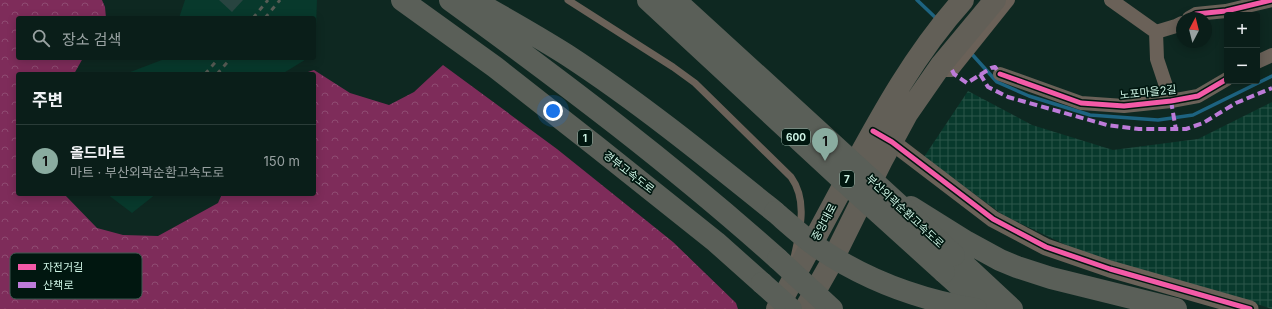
<!DOCTYPE html>
<html lang="ko">
<head>
<meta charset="utf-8">
<style>
  body { margin:0; font-family:Inter,"Noto Sans KR",sans-serif; background:#132722; color:#f1f3f6 }
  .controls { position:absolute; right:12px; top:12px; display:grid; overflow:hidden; border-radius:4px; box-shadow:0 2px 10px #0003 }
  .controls button { width:36px; height:36px; display:grid; place-items:center; padding:0; border:0; border-bottom:1px solid #2a3c38; background:#0a1e19; color:#f1f3f6; font:20px sans-serif }
  .compass { position:absolute; left:1176px; top:12px; width:36px; height:36px; border-radius:50%; background:#0a1e19; box-shadow:0 2px 10px #0003; rotate:7deg }
  .you { position:absolute; left:553px; top:111px; width:14px; height:14px; margin:-10px; border:3px solid #fff; border-radius:50%; background:#1a73e8; box-shadow:0 0 0 6px #1a73e833 }
  .badge { display:grid; place-items:center; width:26px; height:26px; border-radius:50%; background:#8aaca0; color:#111; font-size:13px; font-weight:700 }
  .pin { position:absolute; translate:-50% -33px; filter:drop-shadow(0 1px 2px #0008) }
  .pin::after { content:''; position:absolute; top:21px; width:14px; height:12px; background:inherit; clip-path:polygon(0 0,100% 0,50% 100%) }
  .list { margin:0; padding:0; list-style:none }
  h2 { display:flex; justify-content:space-between; align-items:center; height:52px; margin:0; padding:0 16px; font-size:17px }
  h2 small { font-size:13px; font-weight:400; color:#99a2a2 }
  .list li { display:grid; grid-template-columns:26px 1fr auto; gap:12px; align-items:center; box-sizing:border-box; height:72px; padding:0 16px; border-top:1px solid #2a3c38 }
  .list b { display:block; font-size:15px; white-space:nowrap }
  .list p { margin:0; font-size:13px; white-space:nowrap; color:#99a2a2 }
  .list em { font-size:13px; font-style:normal; color:#99a2a2 }
  .icon { flex:none; width:22px; height:22px; fill:none; stroke:currentColor; stroke-width:2; stroke-linecap:round; stroke-linejoin:round }
  .map { position:relative; flex:none; width:1272px; height:309px; overflow:hidden }
  .search { position:absolute; background:#0a1e19; box-shadow:0 2px 10px #0003; left:16px; top:16px; width:300px; height:44px; display:flex; align-items:center; gap:10px; box-sizing:border-box; padding:0 14px; border-radius:4px; color:#99a2a2; font-size:15px }
  .panel { position:absolute; background:#0a1e19; box-shadow:0 2px 10px #0003; left:16px; top:72px; width:300px; height:124px; border-radius:4px }
  .map>svg:first-child { display:block }
</style>
</head>
<body>
<div class="map">
<svg width="1272" height="309" viewBox="0 0 1272 309">
  <defs>
    <pattern id="industrial-grid" width="8" height="8" patternUnits="userSpaceOnUse"><rect width="8" height="8" fill="#08392c"/><path d="M0 4h8M4 0v8" fill="none" stroke="#2b564a"/></pattern>
    <pattern id="forest-crowns" width="20" height="18" patternUnits="userSpaceOnUse"><rect width="20" height="18" fill="#7e2c5a"/><path d="M2 6a3 3 0 1 1 6 0M12 15a3 3 0 1 1 6 0" fill="none" stroke="#8f4b72"/></pattern>
  </defs>
  <rect width="100%" height="100%" fill="#0e2821"/>
  <!-- built -->
  <path fill="#08392c" d="M185 0H317L315 54H314V18H179Z
    M167 58H308L282 74H125Z
    M107 194H156L132 213Z"/>
  <!-- industrial -->
  <path fill="url(#industrial-grid)" d="M968 91 1032 125 1113 150 1198 139 1272 102V309L1242 299 1085 254 1003 215 924 157Z"/>
  <!-- forest -->
  <path fill="url(#forest-crowns)" d="M0 0H102L105 7 106 18H18V58H83L74 74H18V194H64L97 228 123 235 158 236 218 203 222 194H314V74H302L314 70 350 93 389 105 414 92 443 65 557 149 673 242 736 303 738 309H0Z"/>
  <g fill="none" stroke-linecap="round" stroke-linejoin="round">
    <!-- stream -->
    <path stroke="#1d6380" stroke-width="3.5" d="M917 0 938 20
      M970 52 997 82 1029 96 1090 115 1158 120 1193 115 1272 76"/>
  </g>
  <!-- building -->
  <path fill="#284440" d="M219 0H243L232 12Z"/>
  <g fill="none" stroke-linecap="round" stroke-linejoin="round">
    <!-- service -->
    <path stroke="#6a6158" stroke-width="7" d="M568 0 673 67 695 83 791 177C809 202 799 234 793 262"/>
    <!-- minor -->
    <path stroke="#6a6158" stroke-width="14" d="M1111 0 1156 32 1157 59 1171 101
      M1189 18 1196 14 1226 11 1272 0
      M1156 32 1176 26 1182 23
      M1257 62 1272 55
      M937 70H952L1008 0
      M1000 74 1081 103 1124 106 1171 101 1198 96 1227 79"/>
    <!-- tertiary -->
    <path stroke="#6a6158" stroke-width="17" d="M882 136 892 142 993 219 1046 247 1110 269 1250 309"/>
    <!-- primary -->
    <path stroke="#625f57" stroke-width="22" d="M777 309C801 264 825 220 849 175 882 114 916 52 963 0
      M805 309 830 265 881 162 907 114 941 65 995 0"/>
    <!-- motorway -->
    <path stroke="#5a5f58" stroke-width="22" d="M402 0 495 67 597 147 716 242 762 283
      M450 0C563 82 674 166 778 259
      M473 0C505 18 537 36 567 55 639 102 708 158 775 212
      M911 207 967 242 1000 260 1017 267 1051 278 1176 309
      M954 255 1012 309
      M944 272 985 309"/>
    <!-- rail -->
    <path stroke="#575c55" stroke-width="3" stroke-dasharray="5 5" stroke-linecap="butt" d="M253 18 268 0
      M265 18 280 0
      M205 74 219 58
      M217 74 231 58"/>
    <!-- motorway-bridge -->
    <path stroke="#5a5f58" stroke-width="22" d="M648 0 840 178 944 272
      M675 0 954 255
      M775 212C790 225 804 238 820 249 868 281 920 300 976 309
      M778 259 832 309
      M762 283 791 309"/>
    <!-- quiet -->
    <path stroke="#bd7bd9" stroke-width="4" stroke-dasharray="8 4" stroke-linecap="butt" d="M952 70 954 74 967 83 991 68 995 67 1000 74
      M980 74 988 87 1008 97 1107 125 1139 129H1186L1203 123 1236 103 1272 88
      M1171 101 1176 130"/>
    <!-- cycleway casing -->
    <g stroke="#011710" stroke-width="8">
      <path id="cycleway" d="M1189 18 1196 14 1226 11 1272 0
        M1000 74 1081 103 1124 106 1171 101 1198 96 1227 79
        M873 131 892 142 993 219 1046 247 1110 269 1250 309"/>
    </g>
    <!-- cycleway -->
    <use href="#cycleway" stroke="#f35aa7" stroke-width="5"/>
  </g>
  <g text-anchor="middle" dominant-baseline="central" stroke-width="3.5" stroke-linejoin="round" paint-order="stroke">
    <!-- shield labels -->
    <g fill="#011710" stroke="#90b1a4" stroke-width="1">
      <rect x="782" y="129" width="28" height="16" rx="3"/>
      <rect x="578" y="130" width="14" height="16" rx="3"/>
      <rect x="840" y="171" width="14" height="16" rx="3"/>
    </g>
    <g font-size="10" font-weight="bold" fill="#cdf3e4">
      <text x="796" y="137">600</text>
      <text x="585" y="138">1</text>
      <text x="847" y="179">7</text>
    </g>
    <!-- street labels -->
    <g font-size="11" fill="#cdf3e4" stroke="#011710">
      <text transform="translate(1148 92) rotate(-6)">노포마을2길</text>
      <text transform="translate(629 172) rotate(38)">경부고속도로</text>
      <text transform="translate(905 211) rotate(43)">부산외곽순환고속도로</text>
      <text transform="translate(824 222) rotate(-62)">중앙대로</text>
    </g>
  </g>
  <!-- legend -->
  <rect x="10" y="253" width="132" height="46" rx="6" fill="#011710" stroke="#3e5950" stroke-width="1"/>
  <rect x="18" y="264" width="18" height="6" fill="#f35aa7"/>
  <rect x="18" y="282" width="18" height="6" fill="#bd7bd9"/>
  <g font-size="11" fill="#cdf3e4">
    <text x="43" y="271">자전거길</text>
    <text x="43" y="289">산책로</text>
  </g>
</svg>
<div class="controls">
<button>+</button>
<button>−</button>
</div>
<svg class="compass" viewBox="-18 -18 36 36"><path d="M0-13l5 13h-10z" fill="#e53935"/><path d="M0 13l5-13h-10z" fill="#99a2a2"/></svg>
<div class="you"></div>
<div class="pin badge" style="left:825px;top:161px">1</div>
<div class="search"><svg class="icon" aria-label="search" viewBox="0 0 24 24"><circle cx="10" cy="10" r="6"/><path d="M15 15l6 6"/></svg>장소 검색</div>
<section class="panel">
<h2>주변<small></small></h2>
<ul class="list">
<li><span class="badge">1</span><div><b>올드마트</b><p>마트 · 부산외곽순환고속도로</p></div><em>150 m</em></li>
</ul>
</section>
</div>
</body>
</html>
